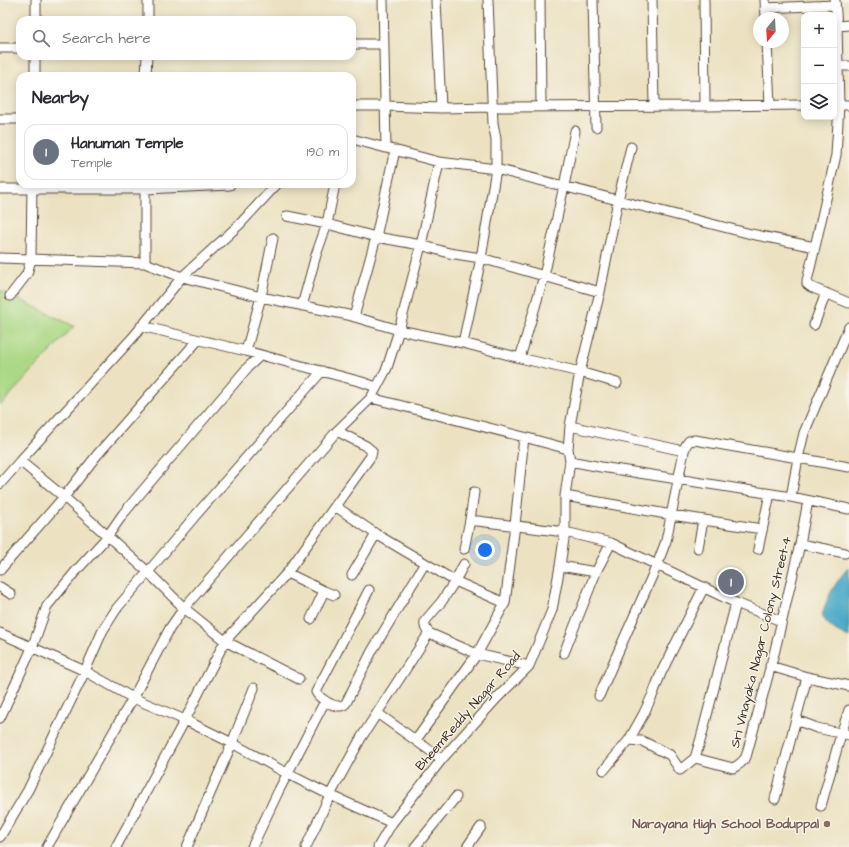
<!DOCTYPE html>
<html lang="en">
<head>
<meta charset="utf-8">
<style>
  body { margin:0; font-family:"Architects Daughter",sans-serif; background:#f7f7f7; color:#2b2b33 }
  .controls { position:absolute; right:12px; top:12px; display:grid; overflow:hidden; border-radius:8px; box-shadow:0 2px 10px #0003 }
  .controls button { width:36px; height:36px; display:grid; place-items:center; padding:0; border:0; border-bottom:1px solid #e1e1e2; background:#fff; color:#2b2b33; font:20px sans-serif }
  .compass { position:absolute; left:753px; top:12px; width:36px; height:36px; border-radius:50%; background:#fff; box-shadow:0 2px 10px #0003; rotate:198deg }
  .you { position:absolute; left:485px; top:550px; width:14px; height:14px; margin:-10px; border:3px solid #fff; border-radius:50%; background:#1a73e8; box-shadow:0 0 0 6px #1a73e833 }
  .badge { display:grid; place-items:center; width:26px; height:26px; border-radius:50%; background:#b5179e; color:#fff; font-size:13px; font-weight:700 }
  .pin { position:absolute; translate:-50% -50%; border:2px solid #fff; box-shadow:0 1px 4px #0006 }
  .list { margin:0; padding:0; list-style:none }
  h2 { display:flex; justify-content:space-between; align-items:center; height:52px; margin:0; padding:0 16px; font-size:17px }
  h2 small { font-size:13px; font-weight:400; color:#7c7c81 }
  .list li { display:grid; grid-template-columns:26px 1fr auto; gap:12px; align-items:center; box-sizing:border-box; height:56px; margin:0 8px 8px; padding:0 8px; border:1px solid #e1e1e2; border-radius:12px }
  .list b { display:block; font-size:15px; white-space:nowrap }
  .list p { margin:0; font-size:13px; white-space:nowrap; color:#7c7c81 }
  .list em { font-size:13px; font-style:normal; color:#7c7c81 }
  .icon { flex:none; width:22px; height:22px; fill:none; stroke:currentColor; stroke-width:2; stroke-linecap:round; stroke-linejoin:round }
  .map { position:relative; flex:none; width:849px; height:847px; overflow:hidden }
  .search { position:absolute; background:#fff; box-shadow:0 2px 10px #0003; left:16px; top:16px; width:340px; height:44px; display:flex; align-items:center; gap:10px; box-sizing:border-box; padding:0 14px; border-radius:12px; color:#7c7c81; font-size:15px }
  .panel { position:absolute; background:#fff; box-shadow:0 2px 10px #0003; left:16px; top:72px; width:340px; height:116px; border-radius:12px }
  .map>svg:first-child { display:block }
</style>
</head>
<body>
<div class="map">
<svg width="849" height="847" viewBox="0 0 849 847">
  <rect width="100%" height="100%" fill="#f7f3e8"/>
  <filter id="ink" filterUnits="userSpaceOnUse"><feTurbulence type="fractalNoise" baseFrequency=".025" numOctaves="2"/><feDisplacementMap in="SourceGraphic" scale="8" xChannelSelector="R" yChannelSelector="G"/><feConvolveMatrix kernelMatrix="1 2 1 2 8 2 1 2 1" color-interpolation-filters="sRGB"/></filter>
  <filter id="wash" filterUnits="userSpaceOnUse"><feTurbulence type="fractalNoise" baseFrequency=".012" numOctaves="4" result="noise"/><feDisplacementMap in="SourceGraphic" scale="16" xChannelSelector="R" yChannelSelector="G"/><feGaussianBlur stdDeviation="0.9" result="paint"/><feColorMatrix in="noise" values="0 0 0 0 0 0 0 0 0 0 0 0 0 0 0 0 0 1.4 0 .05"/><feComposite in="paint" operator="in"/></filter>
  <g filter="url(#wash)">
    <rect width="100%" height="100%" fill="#ece2c2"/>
    <!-- green -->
    <path fill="#abd885" stroke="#738152" d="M0 290 74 326 0 406Z"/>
    <!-- water -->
    <path fill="#47a8c6" stroke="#416972" d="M849 567V637C836 631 830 628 822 616 826 598 836 581 849 567Z"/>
  </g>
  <g filter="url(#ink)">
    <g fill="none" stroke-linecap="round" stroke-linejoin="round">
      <!-- street casing -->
      <g stroke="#564637" stroke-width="11">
        <path id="street" d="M148 0V20
          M383 0 386 148
          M436 0 441 108
          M540 0 541 107
          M593 0 596 127
          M652 0 654 106
          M704 0 705 106
          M765 0 766 18
          M835 0 837 26 839 105 836 155 815 247 807 281V284L811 287 849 303
          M765 8 835 5
          M36 20V0
          M837 26 849 25
          M767 42 770 105
          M352 44H383
          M0 48H20
          M838 66H849
          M35 76V56
          M146 76 147 56
          M834 105H849
          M352 106H385L441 108 492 107 705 106 804 105
          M0 119H20
          M352 139 439 162 496 169 751 234 815 247
          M0 189H145L230 185
          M287 216 327 224 376 237 421 245 449 253 481 258 600 292
          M0 258 145 263V184
          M145 263 182 277 261 297 348 315 399 330 463 343 520 358 580 372 617 383
          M10 296 27 274 31 259 32 184
          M302 306 316 255 327 224 335 184
          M354 317 376 237 395 150
          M814 325 826 293
          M141 326 246 351 362 382 376 387
          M463 343 481 258 496 169V139L493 123 488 0
          M246 351 261 297 273 238
          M520 358 544 276 564 186 575 131
          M371 398 524 437 568 449 570 426 580 372 600 292 618 200 631 147
          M570 426 684 451 686 445 689 441 695 440 849 467
          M20 461 64 497 148 572 184 608 225 641 299 679
          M570 461 601 467 791 497 849 509
          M0 484 20 461 134 336 182 277 239 225 277 184
          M565 496 672 515 762 529
          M791 497 798 458 804 433 849 327
          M335 506 376 534 425 563 455 581 505 603
          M470 520 474 492
          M800 544 845 553
          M698 548 703 520
          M464 549 470 520 565 532 611 543 736 603 781 621
          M758 549 770 494
          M560 566 596 572 564 653
          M0 570 64 497 97 455 198 340
          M596 572 611 543
          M287 573 324 591 311 619
          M352 575 376 534
          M0 587 11 594
          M369 590 316 692C319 698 333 707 340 706 343 706 344 705 346 703L372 651 425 563
          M324 591 334 595
          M0 633 85 671 133 698 185 720 232 743 288 774 330 795 392 823
          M429 633 477 654 529 666
          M770 666 807 677 775 799
          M807 677 849 686
          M599 696 615 659 657 565 666 541 684 451
          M377 713 442 759
          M0 718 32 648 47 606 76 571 107 537 123 514 139 495 248 367 261 355
          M796 720 817 728 849 735
          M416 740 477 654 505 603 515 525 524 437
          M629 740 642 741 670 755 680 770 695 758 701 738 736 603
          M695 758 733 768C739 765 742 763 746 757L775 650 800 544 808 501
          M604 770 629 740 643 715 653 694 661 673 704 587
          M821 806 841 734 849 710
          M0 837 28 790 85 671 103 630 117 608 148 572 195 516 322 371
          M47 847 133 698 170 628 184 608 337 431 371 398 387 368 399 330 421 245 439 162
          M116 847 185 720 225 641 287 573 371 456 372 451 366 446 337 431
          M187 847 232 743 254 688
          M252 847 278 792 325 701
          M306 847 330 795 361 738 429 633C426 629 424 627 425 621L442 601 455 581 464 564
          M378 847 392 823 442 759 497 698 529 666 552 610 560 566 565 532V496L570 461 568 449
          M415 847 456 797
          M467 847 481 827"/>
      </g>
      <!-- street -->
      <use href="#street" stroke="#fff" stroke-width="9"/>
    </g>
  </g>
  <!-- markers -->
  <circle fill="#8d6e63" stroke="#f7f3e8" stroke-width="1.5" cx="827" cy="824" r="4"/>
  <g text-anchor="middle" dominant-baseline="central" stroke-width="3" stroke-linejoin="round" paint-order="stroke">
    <!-- street labels -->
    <g font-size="13" fill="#3b2a1e" stroke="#f7f3e8">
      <text transform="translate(761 642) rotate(-76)">Sri Vinayaka Nagar Colony Street-4</text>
      <text transform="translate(468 711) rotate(-49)">BheemReddy Nagar Road</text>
    </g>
    <!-- education labels -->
    <g font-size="13" font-weight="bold" fill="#785e54" stroke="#f7f3e8" text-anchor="end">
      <text x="819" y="824">Narayana High School Boduppal</text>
    </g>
  </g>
</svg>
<div class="controls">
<button>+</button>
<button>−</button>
<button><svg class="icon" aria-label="layers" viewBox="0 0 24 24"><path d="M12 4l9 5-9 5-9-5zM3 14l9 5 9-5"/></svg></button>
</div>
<svg class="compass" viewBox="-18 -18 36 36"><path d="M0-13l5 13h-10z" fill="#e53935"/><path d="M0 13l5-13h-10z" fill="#7c7c81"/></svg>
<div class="you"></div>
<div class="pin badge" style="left:731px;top:582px;background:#6b7280">1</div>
<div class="search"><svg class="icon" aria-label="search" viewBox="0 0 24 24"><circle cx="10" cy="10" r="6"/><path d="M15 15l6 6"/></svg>Search here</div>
<section class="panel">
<h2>Nearby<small></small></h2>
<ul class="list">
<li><span class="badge" style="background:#6b7280">1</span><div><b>Hanuman Temple</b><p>Temple</p></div><em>190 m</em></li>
</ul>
</section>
</div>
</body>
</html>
